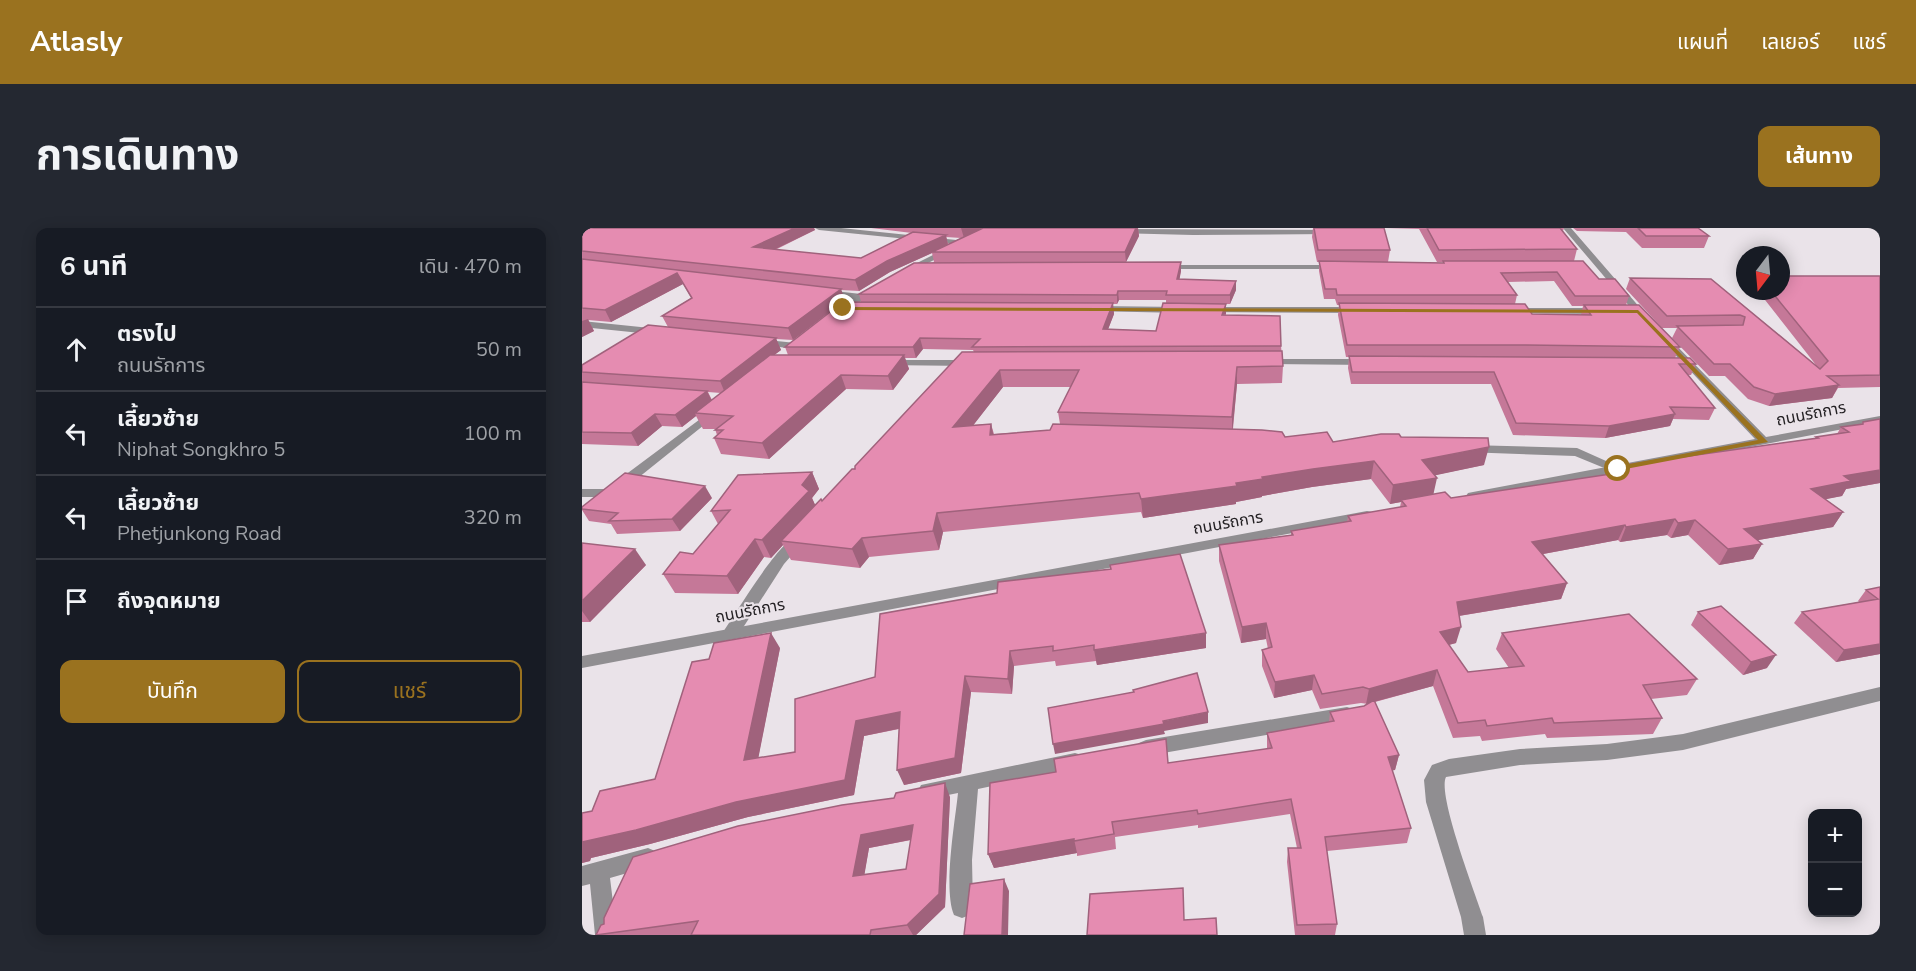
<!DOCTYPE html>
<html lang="th">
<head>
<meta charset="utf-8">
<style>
  body { margin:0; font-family:"Nunito Sans","Noto Sans Thai",sans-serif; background:#242831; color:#f1f3f6 }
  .controls { position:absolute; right:18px; bottom:18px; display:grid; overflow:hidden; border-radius:12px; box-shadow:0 3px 15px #0003 }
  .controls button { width:54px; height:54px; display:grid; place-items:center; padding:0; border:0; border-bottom:2px solid #363941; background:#171b24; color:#f1f3f6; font:30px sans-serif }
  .compass { position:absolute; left:1154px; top:18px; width:54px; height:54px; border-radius:50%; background:#171b24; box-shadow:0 3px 15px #0003; rotate:196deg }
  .stop { position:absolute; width:18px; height:18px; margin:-14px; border:4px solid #9a721f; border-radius:50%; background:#fff }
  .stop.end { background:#9a721f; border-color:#fff; box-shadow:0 2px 6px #0008 }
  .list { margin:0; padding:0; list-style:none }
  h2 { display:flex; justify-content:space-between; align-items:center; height:78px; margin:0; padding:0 24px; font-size:26px }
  h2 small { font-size:20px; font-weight:400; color:#9ea1a6 }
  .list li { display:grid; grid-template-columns:39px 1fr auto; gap:18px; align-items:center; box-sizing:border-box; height:84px; padding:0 24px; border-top:2px solid #363941 }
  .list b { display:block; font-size:22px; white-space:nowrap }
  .list p { margin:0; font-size:20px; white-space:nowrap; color:#9ea1a6 }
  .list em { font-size:20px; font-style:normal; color:#9ea1a6 }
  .actions { display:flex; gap:12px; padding:18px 24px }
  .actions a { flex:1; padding:14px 0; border:2px solid #9a721f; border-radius:12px; text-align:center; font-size:21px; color:#9a721f }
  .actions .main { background:#9a721f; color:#fff }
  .icon { flex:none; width:33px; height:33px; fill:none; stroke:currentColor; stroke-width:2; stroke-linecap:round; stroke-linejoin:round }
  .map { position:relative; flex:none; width:1298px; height:707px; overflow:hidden; border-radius:12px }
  header { display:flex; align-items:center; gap:36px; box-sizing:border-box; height:84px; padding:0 30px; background:#9a721f; color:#fff }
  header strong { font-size:28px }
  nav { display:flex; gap:33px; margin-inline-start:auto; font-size:21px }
  .intro { display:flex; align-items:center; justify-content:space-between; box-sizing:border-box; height:144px; padding:0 36px }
  h1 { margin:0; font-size:42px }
  .button { padding:15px 27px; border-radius:12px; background:#9a721f; color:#fff; font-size:21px; font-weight:700 }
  main { display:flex; gap:36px; padding:0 36px }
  aside { flex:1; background:#171b24; border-radius:12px; box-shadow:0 3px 15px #0003 }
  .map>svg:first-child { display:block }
</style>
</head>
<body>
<header>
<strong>Atlasly</strong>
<nav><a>แผนที่</a><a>เลเยอร์</a><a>แชร์</a></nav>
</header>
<div class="intro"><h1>การเดินทาง</h1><a class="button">เส้นทาง</a></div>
<main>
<aside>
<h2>6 นาที<small>เดิน · 470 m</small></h2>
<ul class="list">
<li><svg class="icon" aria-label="ahead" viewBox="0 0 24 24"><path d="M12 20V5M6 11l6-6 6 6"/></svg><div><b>ตรงไป</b><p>ถนนรัถการ</p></div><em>50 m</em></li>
<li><svg class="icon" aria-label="left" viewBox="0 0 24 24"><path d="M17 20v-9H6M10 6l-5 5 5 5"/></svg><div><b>เลี้ยวซ้าย</b><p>Niphat Songkhro 5</p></div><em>100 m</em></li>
<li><svg class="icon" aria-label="left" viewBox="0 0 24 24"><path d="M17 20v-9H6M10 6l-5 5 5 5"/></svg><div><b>เลี้ยวซ้าย</b><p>Phetjunkong Road</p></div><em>320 m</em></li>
<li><svg class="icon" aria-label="arrive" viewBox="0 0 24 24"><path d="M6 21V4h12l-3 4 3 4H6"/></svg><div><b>ถึงจุดหมาย</b></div></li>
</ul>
<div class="actions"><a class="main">บันทึก</a><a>แชร์</a></div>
</aside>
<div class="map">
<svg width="1298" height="707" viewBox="0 0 1298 707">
  <rect width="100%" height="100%" fill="#eae3e9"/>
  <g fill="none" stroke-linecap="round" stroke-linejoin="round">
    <!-- minor -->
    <path fill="#908e91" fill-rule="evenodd" d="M233 0H259L384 13 388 15 384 17 237 2Z
      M536 1 749 2 753 4 749 6 611 7 533 5 532 3Z
      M580 37H757L761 39 757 41H577V37Z
      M243 62 279 66 283 69 279 72 240 67V63Z
      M513 78 600 79 605 82 600 85 510 83V79Z
      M624 79H777L782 82 777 85 621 84V80Z
      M927 80H1020L1025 83 1020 86 924 85 922 83Z
      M0 93 78 101 83 104 78 107 0 99Z
      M176 111 214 115 219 118 214 121 172 116 171 114Z
      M682 131H787L792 134 787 137 678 136 677 134Z
      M304 132H388L393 135 388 138 300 137 299 135Z
      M886 217 995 220 1042 241 1040 244H1032L993 228 882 224V218Z
      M0 261H28L35 265 28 269H0Z
      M217 307 224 311 202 336 155 409H143L141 405 143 401C156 382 198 311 217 307Z
      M1298 459V473L1101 522 1025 532 938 537 864 549C855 566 893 665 901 689L904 707H882L879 689 844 574 842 552 850 537 867 531 938 521 1025 516 1101 506Z
      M765 479 771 481 774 486 771 491 765 493 564 528 557 525 555 520 557 515 564 512Z
      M493 525 500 527 502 533 500 539 396 561 390 632 391 679 388 687 380 690 372 687C361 661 373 594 376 565L346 571 339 569 336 563 339 557Z
      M66 620 73 623 76 630 73 637 28 650 35 707H13L8 656 0 658V638Z"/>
    <!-- tertiary -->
    <path fill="#908e91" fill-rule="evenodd" d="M981 0H989L1066 89V93H1060Z
      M367 19 374 21 326 45 319 43Z
      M295 56 299 59 298 61 258 87 250 85Z
      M1079 108H1085L1184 209 1298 188V194L891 272 886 271 884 268 886 265 891 264 1173 211 1079 112Z
      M133 180 137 181V185L41 262H31L30 259 31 256Z
      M785 283 790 284 792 287 790 290 0 440V428Z"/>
  </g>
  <!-- wall -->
  <path fill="#c57898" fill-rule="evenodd" d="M0 0H232L233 2 193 22 279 30 330 5 289 0H556L557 8 544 34 599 43 597 51 654 62 648 76H644V87L699 118 701 138 700 155 655 156 651 201 703 209 751 214 819 209 902 237 853 247 851 267 869 270 1033 246 1036 238 1232 211 1234 209 1255 206 1259 199 1279 196 1281 194 1298 191V255L1264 261 1260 268 1243 271 1261 284 1251 299 1176 312 1180 316 1171 331 1137 337 1106 307 1089 310 1085 307 1038 314 1036 312 961 326 985 355 979 371 877 388 874 415 867 417 886 444 927 440 914 421 920 405 1115 451 1105 467 1069 471 1080 490 1071 506 965 510 963 506 900 513 898 508 871 510 851 458 793 474 817 527 813 542H810L829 600 825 615 745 623 755 696 753 707H713L705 634 706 620H715L708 586 616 600V597L533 609 534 621 495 628V625L412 640 406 626 586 535 685 521V505L747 494 748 484 782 478 786 476 779 475 738 481 730 462 692 470 680 438V422L686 421 684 411 659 415 637 333V317L709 307V303L765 294 766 288 818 279 819 274 808 276 789 251 730 259 680 268V269L654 274V276L561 290 559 284 361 304 357 322 287 329 278 340 209 332 201 317 189 330 182 329 156 366 93 365 81 346 111 326 136 296 129 283 230 244 237 261 230 270 233 277 240 273 392 124 391 122 341 121 334 130H323L327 141 311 162 264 161 187 231 139 226 132 210 135 207 133 201H121L114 188 100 199 80 198 56 218 0 216V137L86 99 80 88 109 70 101 56 29 94 6 92 12 103 0 109ZM364 9 379 10 366 16ZM350 25 352 34 277 66 279 74 203 119 206 127H192L199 122 194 111 211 112 263 72 259 62 277 63 308 44ZM537 72H584V75L574 103 526 101 532 86 531 76H535ZM421 159H489L476 184 478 196 468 202 412 206 409 196 391 197ZM126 164 139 165 130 172Z
    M709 0H982L981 3 995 21 992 33 1017 51 1047 68 1044 77 1098 119 1093 130 1114 136 1109 147H1106L1133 180 1127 192 1091 191 1088 198 1023 210 931 207 909 156H769L766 140 767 129H764L756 87 757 77H755L753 71H742L737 43V34H735L730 9 731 0ZM802 0 837 1 855 34H861V35L806 34 808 22ZM972 53 990 78H1001L999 87 950 86 933 76 935 67 926 54Z
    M991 0H1116L1127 8 1122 20H1060L1044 4 995 3Z
    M1298 48V159L1256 160 1250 170 1187 178 1166 171 1143 148H1127L1090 110 1095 100H1080L1044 61 1048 50 1129 51 1234 137 1176 63H1199Z
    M130 270 98 303 35 306 29 296 7 293 0 282V279Z
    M0 315 64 337 8 394H0Z
    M1298 359V426L1254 434 1212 395 1220 384 1277 374 1276 373 1284 362Z
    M1116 384 1185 440 1161 447 1109 397Z
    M298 386 624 420 515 437 514 433 474 438 473 433 432 438 430 466 389 464 379 545 322 557 317 501 282 508 272 567 166 589 68 616 9 630 8 633 0 635V585L10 583 73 551 198 420 176 530 213 524 293 449Z
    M368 569 363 679 334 707H15ZM329 612 324 641 282 647 287 620Z"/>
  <!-- shaded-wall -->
  <path fill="#a0627c" d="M213 0H232L233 2 175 30 171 19Z
    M379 0H405L382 10Z
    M554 0H556L557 8 544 34 543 24Z
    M364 7 366 17 350 24V25L308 44 277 63 273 52 305 33Z
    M599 34V43L596 60 595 51Z
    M95 45 101 56 29 94 23 82Z
    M654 53V62L648 76V67Z
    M259 61 263 72 211 112 206 100Z
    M536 63 537 72 535 76V67Z
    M531 75 532 86 522 112 521 101Z
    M644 76V86L640 87Z
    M6 91 12 103 0 109V93Z
    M194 110 199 122 143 165 138 153Z
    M338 110 341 121 334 130 331 119Z
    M322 127 327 141 311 162 306 148Z
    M655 139V156L650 207V189Z
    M418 142 421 159 376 217 371 199Z
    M259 147 264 161 187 231 180 215Z
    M1257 157 1250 170 1187 178 1193 166Z
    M125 163 131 175 113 185 114 188 100 199 93 187Z
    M73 186 80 198 56 218 49 205Z
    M1093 186 1088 198 1023 210 1027 198Z
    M409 196 413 214 408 207Z
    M907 219 902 237 836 251 840 232Z
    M792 233 789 251 730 259 680 268V269L654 274V276L561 290 559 271 654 255 680 249 731 241Z
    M1298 242V255L1264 261 1260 268 1220 276 1229 261 1262 248Z
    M230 244 237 261 230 270 235 281 199 313 201 317 189 330 180 312Z
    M855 250 851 268 819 272V274L808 276 811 257Z
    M123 258 130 270 98 303 90 291Z
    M1261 284 1251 299 1154 316 1162 301Z
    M355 285 361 304 357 322 351 303Z
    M1093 291 1085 307 1038 314 1044 299Z
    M1113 292 1106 307 1089 310 1096 295Z
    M1043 297 1036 312 945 329 950 314Z
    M280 310 287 329 278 340 270 321Z
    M173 311 182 329 156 366 145 348Z
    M1180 316 1171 331 1137 337 1146 321Z
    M53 321 64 337 8 394 0 383V373Z
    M985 355 979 371 870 389 875 374Z
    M684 395V411L659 415 660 399Z
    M879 399 874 415 854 420 858 404Z
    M189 405 198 420 173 547 162 532Z
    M624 405V420L515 437 512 422Z
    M1298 416V426L1254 434 1262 422Z
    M428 423 432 438 430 466 426 451Z
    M1194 427 1185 440 1161 447 1169 434Z
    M855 442 851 458 784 476 787 461Z
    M732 447 730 462 692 470 693 454Z
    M383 448 389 464 379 545 322 557 315 542Z
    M318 484 325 499 282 508 272 567 166 589 68 616 9 630 8 633 0 635V614L54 602 274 493Z
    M626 484V495L582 503 583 506 473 526 471 516Z
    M817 527 813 542 803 544 806 529Z
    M363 555 368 569 363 679 334 707H331L325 697Z
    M331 597 338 610 287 620 280 661 271 648 279 607Z
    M492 611 495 625 412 640 406 626Z
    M422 651 427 663 426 707H420Z"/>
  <!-- building -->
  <path fill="#e58cb1" stroke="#a0627c" stroke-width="1.5" fill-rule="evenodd" d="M0 0H213L171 19 279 30 331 4 364 7 305 33 273 52 0 23Z
    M401 0H554L543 24H350Z
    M732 0H802L808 22H736Z
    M845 0H978L995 21 857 22Z
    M1056 0H1116L1127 8H1064Z
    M0 31 259 61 206 100 80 88 110 70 95 45 23 82 0 80Z
    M737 33 862 35 861 33H1001L1017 51H1033L1047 68H993L975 44 919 45 935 67H755L754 61H743Z
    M599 34 595 51 654 53 648 67H584L585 63H536L535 67 277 66 332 35Z
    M1199 48H1298V147L1245 148 1257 157 1193 166 1172 159 1148 136H1132L1095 98 1161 97 1163 89 1158 87 1085 88 1048 50 1129 51 1238 141 1246 133 1189 63H1199Z
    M261 74 531 75 521 101 574 103 581 75 644 76 640 87 698 88 699 118 390 119 398 111 338 110 331 119H203Z
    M757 75 943 76 950 86 1009 87 1002 77H1057L1098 119 944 117H765Z
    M66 97 194 110 138 153 0 144V137Z
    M700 123 701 138 655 139 650 189 476 184 497 142H418L371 199 409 196 408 207 468 202 471 196 680 202 700 204 703 209 745 204 751 214 799 206H817L819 209 906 210 907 219 840 232 855 250 811 257 792 233 731 241 680 249 681 251 654 255 655 258 559 271 557 265 355 285 351 303 280 310 270 321 199 313 239 271 240 273 270 241H273V238L380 124Z
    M188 127H322L306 148 259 147 180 215 132 210 141 202H133L151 188 113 185Z
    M767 128 1108 130 1114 136H1097L1133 180 1088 179 1093 186 1027 198 934 195 912 144H770Z
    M0 154 125 163 93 187 73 186 49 205 0 204Z
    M1298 191V242L1262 248 1269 253 1229 261 1261 284 1162 301 1180 316 1146 321 1113 292 1096 295 1093 291 1044 299 1043 297 950 314 985 355 875 374 879 399 858 404 886 444 942 438 920 405 1047 386 1115 451 1061 457 1080 490 972 495 970 490 905 498 903 492 876 495 855 442 787 461 781 459 740 466 732 447 693 454 680 422 690 419 684 395 660 399 637 317 711 307 709 303 769 293 766 288 824 278 819 272 863 264 869 270 1042 244 1036 238 1236 210 1234 209 1267 204 1259 199 1281 196V194Z
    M230 244 220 257 227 263 180 312 173 311 145 348 81 346 98 324 111 326 148 282 129 283 156 247Z
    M43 245 123 258 90 291 27 293 36 285 0 281V279Z
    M0 315 53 321 0 373Z
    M598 326 624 405 512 422V417L471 423V418L428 423 426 451 383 448 373 530 315 542 318 484 274 493 263 552 154 574 54 602 0 614V585L10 583 18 563 73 551 110 434 127 431 132 415 189 405 162 532 213 524V471L293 449 298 386 415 365 416 354 529 341 528 337Z
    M1298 359V416L1262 422 1220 384 1296 371 1284 362Z
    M1139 378 1194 427 1169 434 1116 384Z
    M615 445 626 484 581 493 582 496 471 516 466 480 552 464 551 462Z
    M792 472 817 527 806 529 829 600 743 609 755 696 715 697 706 620H719L709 571 616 586 615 582 530 594 532 606 492 613V611L406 626 408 555 474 544 472 531 584 511 586 535 690 520 685 505 752 493 748 484 782 478Z
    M363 555 357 666 325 697 289 702 288 707H109L116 693 14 707 19 697 22 696V690L51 629 156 598 260 577 312 570 314 565ZM331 597 324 641 271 648 279 607Z
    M422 651 420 707H382L388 656Z
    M601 660 602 692 634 690 635 707H505L508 666Z"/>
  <!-- route -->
  <path fill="#9a721f" d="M259 79 1056 82 1186 214 1033 243 1032 241 1036 238 1176 212 1055 85 261 82Z"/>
  <g text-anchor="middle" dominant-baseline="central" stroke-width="4.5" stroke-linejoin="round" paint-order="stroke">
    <!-- street labels -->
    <g font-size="16" fill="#242124" stroke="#eae3e9">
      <text transform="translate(1229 186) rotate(-11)">ถนนรัถการ</text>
      <text transform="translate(646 295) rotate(-10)">ถนนรัถการ</text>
      <text transform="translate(168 383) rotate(-11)">ถนนรัถการ</text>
    </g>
  </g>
</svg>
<div class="controls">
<button>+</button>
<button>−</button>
</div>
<svg class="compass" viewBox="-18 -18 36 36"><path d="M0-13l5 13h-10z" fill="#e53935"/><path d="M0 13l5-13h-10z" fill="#9ea1a6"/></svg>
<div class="stop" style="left:1036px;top:241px"></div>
<div class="stop end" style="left:261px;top:80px"></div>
</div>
</main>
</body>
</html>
